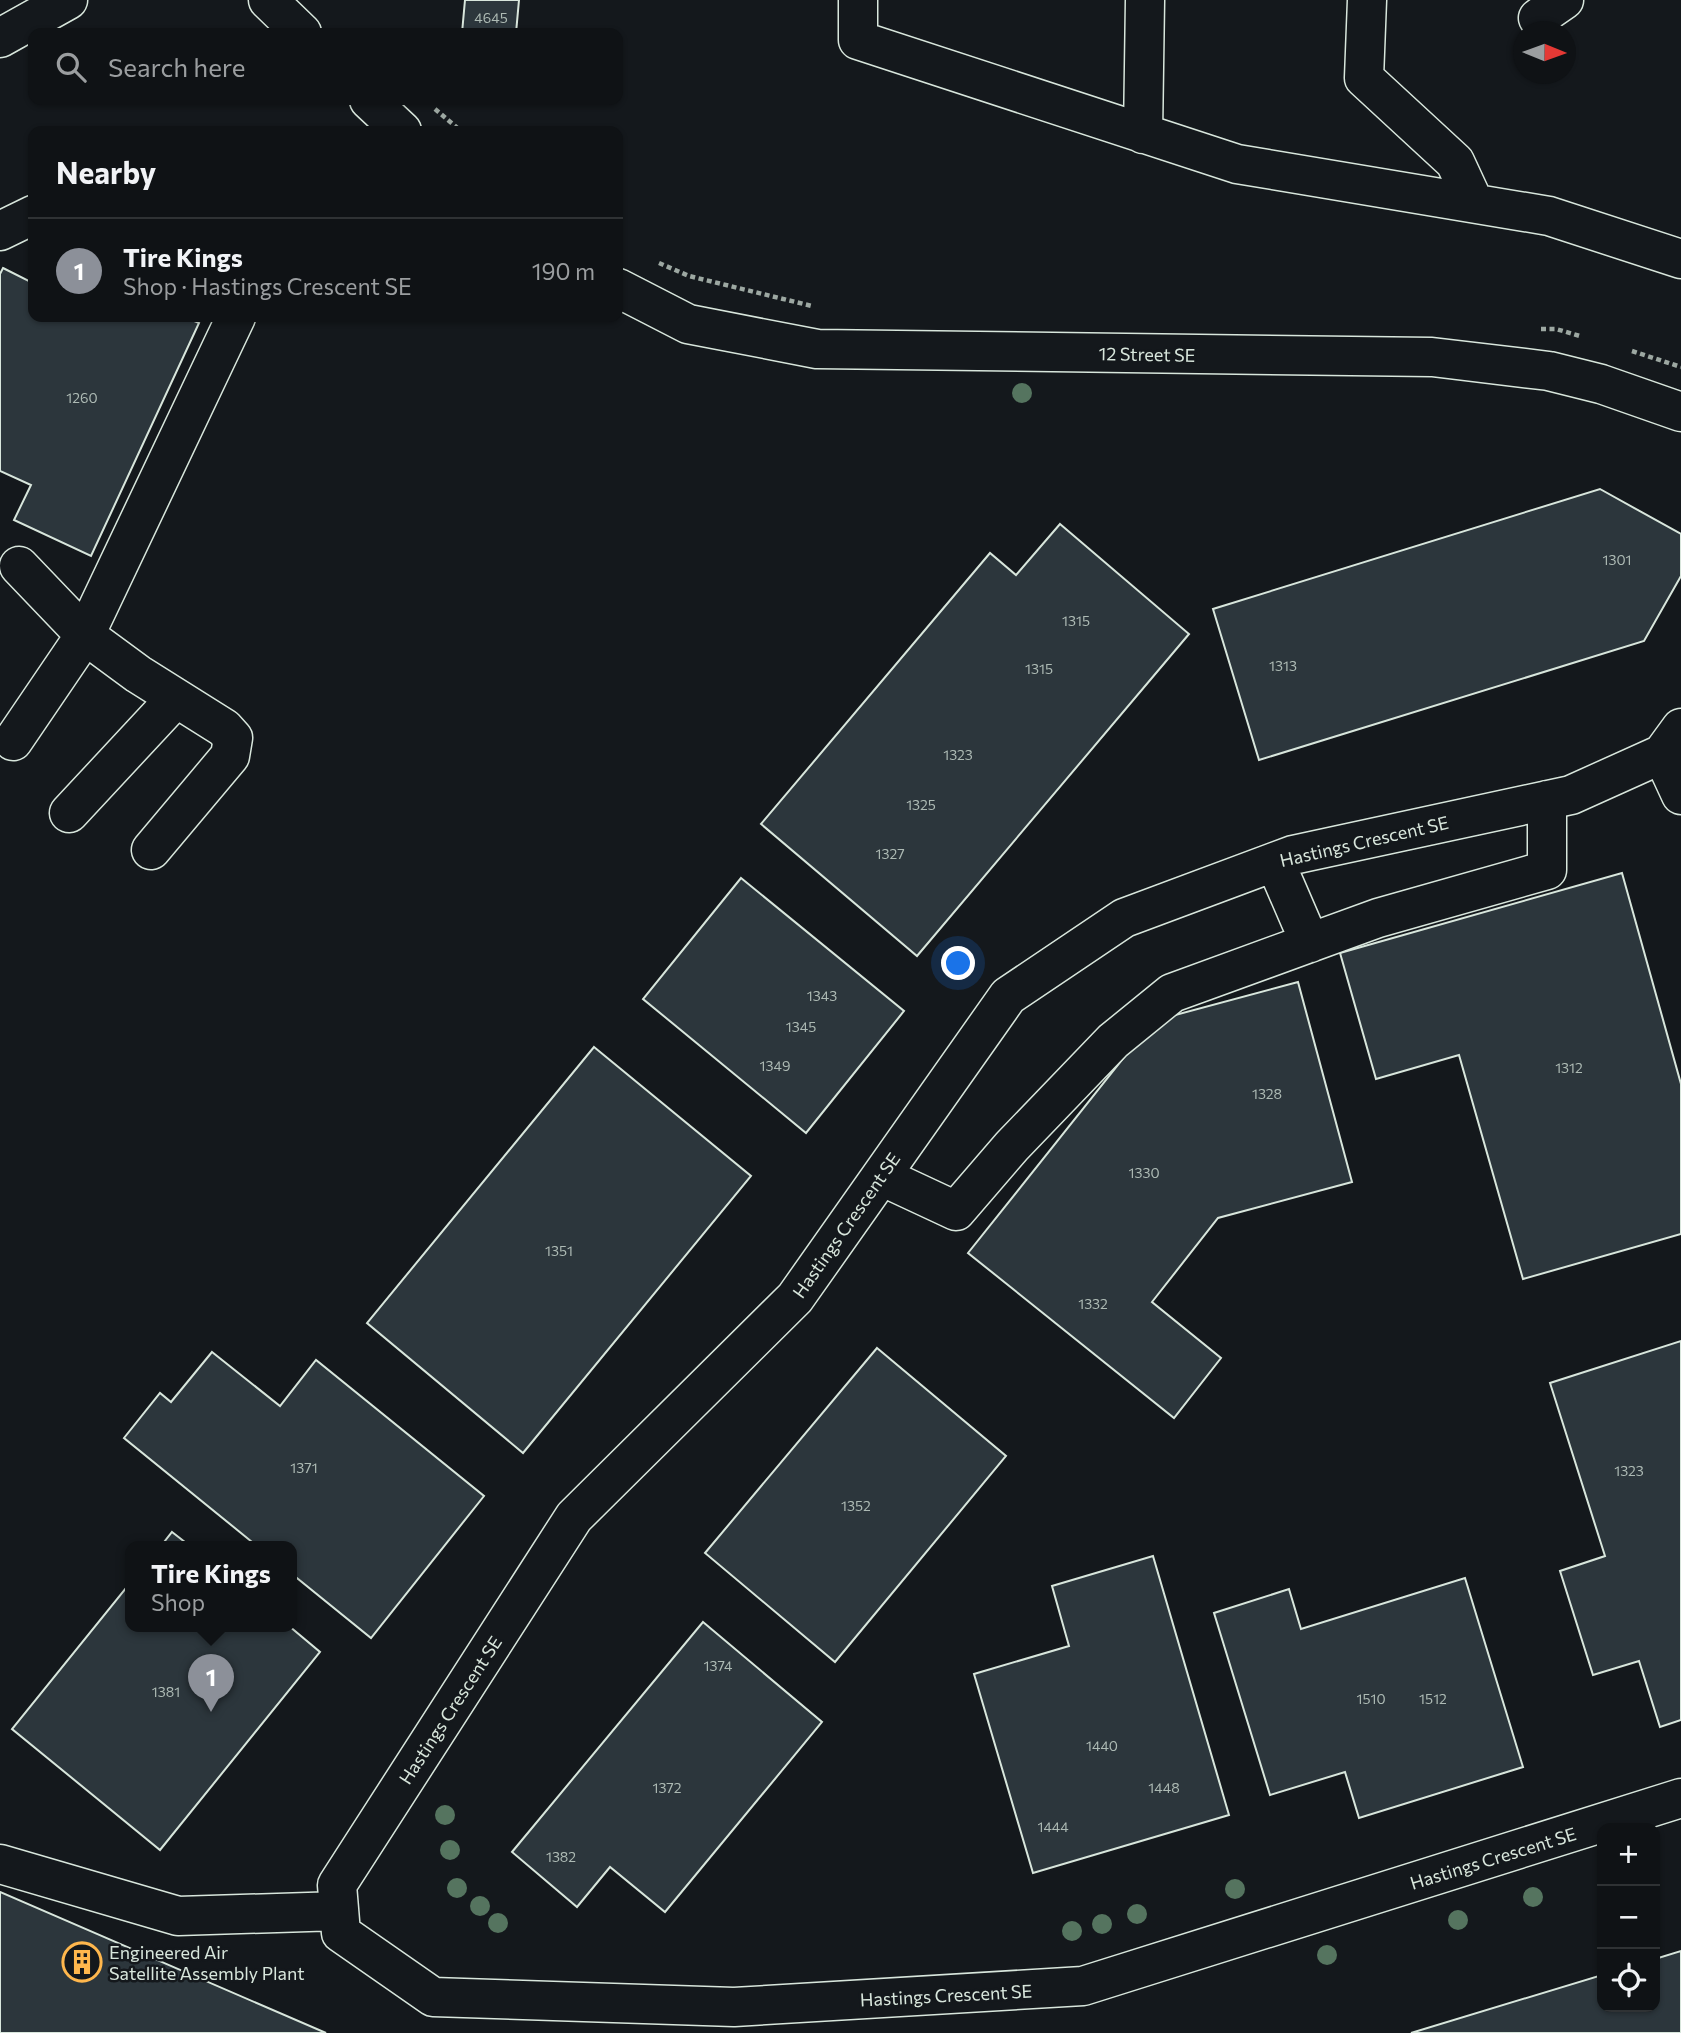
<!DOCTYPE html>
<html lang="en">
<head>
<meta charset="utf-8">
<style>
  body { margin:0; font-family:Commissioner,sans-serif; background:#181b1e; color:#f1f3f6 }
  .controls { position:absolute; right:21px; bottom:21px; display:grid; overflow:hidden; border-radius:14px; box-shadow:0 2px 5px #0004 }
  .controls button { width:63px; height:63px; display:grid; place-items:center; padding:0; border:0; border-bottom:2px solid #2f3234; background:#0f1215; color:#f1f3f6; font:35px sans-serif }
  .compass { position:absolute; left:1513px; top:21px; width:63px; height:63px; border-radius:50%; background:#0f1215; box-shadow:0 2px 5px #0004; rotate:91deg }
  .you { position:absolute; left:959px; top:964px; width:24px; height:24px; margin:-18px; border:5px solid #fff; border-radius:50%; background:#1a73e8; box-shadow:0 0 0 10px #1a73e833 }
  .badge { display:grid; place-items:center; width:46px; height:46px; border-radius:50%; background:#8c9099; color:#fff; font-size:23px; font-weight:700 }
  .pin { position:absolute; translate:-50% -58px; filter:drop-shadow(0 2px 4px #0008) }
  .pin::after { content:''; position:absolute; top:37px; width:24px; height:21px; background:inherit; clip-path:polygon(0 0,100% 0,50% 100%) }
  .popup { position:absolute; left:125px; top:1541px; width:172px; height:91px; box-sizing:border-box; display:grid; place-content:center; border-radius:14px; background:#0f1215; filter:drop-shadow(0 2px 5px #0005); font-size:23px; white-space:nowrap; color:#9b9ea0 }
  .popup b { font-size:26px; color:#f1f3f6 }
  .popup::after { content:''; position:absolute; left:50%; top:100%; margin-left:-14px; border:14px solid transparent; border-top-color:#0f1215 }
  .list { margin:0; padding:0; list-style:none }
  h2 { display:flex; justify-content:space-between; align-items:center; height:91px; margin:0; padding:0 28px; font-size:30px }
  h2 small { font-size:23px; font-weight:400; color:#9b9ea0 }
  .list li { display:grid; grid-template-columns:46px 1fr auto; gap:21px; align-items:center; box-sizing:border-box; height:105px; padding:0 28px; border-top:2px solid #2f3234 }
  .list b { display:block; font-size:26px; white-space:nowrap }
  .list p { margin:0; font-size:23px; white-space:nowrap; color:#9b9ea0 }
  .list em { font-size:23px; font-style:normal; color:#9b9ea0 }
  .icon { flex:none; width:38px; height:38px; fill:none; stroke:currentColor; stroke-width:2; stroke-linecap:round; stroke-linejoin:round }
  .map { position:relative; flex:none; width:1681px; height:2033px; overflow:hidden }
  .search { position:absolute; background:#0f1215; box-shadow:0 2px 5px #0004; left:28px; top:28px; width:595px; height:77px; display:flex; align-items:center; gap:18px; box-sizing:border-box; padding:0 24px; border-radius:14px; color:#9b9ea0; font-size:26px }
  .panel { position:absolute; background:#0f1215; box-shadow:0 2px 5px #0004; left:28px; top:126px; width:595px; height:196px; border-radius:14px }
  .map>svg:first-child { display:block }
</style>
</head>
<body>
<div class="map">
<svg width="1681" height="2033" viewBox="0 0 1681 2033">
  <rect width="100%" height="100%" fill="#14181c"/>
  <!-- building -->
  <path fill="#2c363c" stroke="#d8e6dc" stroke-width="2" d="M465 0H519L516 33H462Z
    M3 268 33 283V317H185L199 323 91 556 14 520 31 485 0 471V274Z
    M1600 489 1681 534V576L1644 641 1259 760 1213 609Z
    M1060 524 1189 634 917 956 761 824 990 553 1016 575Z
    M1622 873 1681 1084V1234L1523 1279 1459 1055 1376 1079 1340 953Z
    M741 878 904 1011 806 1133 643 999Z
    M1298 982 1352 1182 1218 1218 1152 1302 1221 1358 1174 1418 968 1253 1153 1021Z
    M594 1047 751 1176 523 1453 367 1323Z
    M1681 1341V1720L1660 1727 1639 1661 1593 1675 1560 1571 1605 1556 1550 1383Z
    M877 1348 1006 1456 835 1662 705 1553Z
    M212 1352 280 1406 316 1360 484 1496 371 1638 292 1574V1546H257L124 1438 160 1393 171 1402Z
    M172 1532 190 1546H161Z
    M1153 1556 1229 1815 1033 1873 974 1674 1069 1646 1052 1586Z
    M1465 1578 1523 1767 1359 1818 1345 1772 1270 1795 1214 1613 1289 1589 1301 1629Z
    M130 1583V1626H289L320 1652 160 1850 12 1729Z
    M703 1622 822 1722 665 1912 610 1867 577 1907 512 1852Z
    M0 1892 326 2033H0Z
    M1681 1951V2033H1411L1602 1975V2007H1655V1959Z"/>
  <g fill="none" stroke-linecap="round" stroke-linejoin="round">
    <!-- minor casing -->
    <g stroke="#d8e6dc" stroke-width="41">
      <path id="minor" d="M268 0 302 33
        M858 0V40L1237 164 1549 216 1681 259
        M1367 0 1364 78 1455 162 1474 203
        M1538 18 1564 0
        M0 38 68 0
        M369 100 402 131
        M1143 134 1145 0
        M0 231 33 215
        M618 288 688 324 817 349 1432 357 1549 371 1601 384 1681 412
        M1681 728 1662 754 1571 795 1293 855 1124 918 1008 996 795 1298 574 1517 337 1885 341 1933 433 1997 734 2007 1083 1986 1681 1798
        M13 741 85 635 19 566
        M1662 754 1681 795
        M69 813 176 698
        M151 850 230 756 233 738 224 728 138 674 85 635 236 317
        M1275 862 1310 943
        M881 1176 956 1211 1012 1146 1113 1041 1172 993 1378 918 1547 870V800
        M0 1864 178 1916 339 1911"/>
    </g>
    <!-- path -->
    <path stroke="#9da8a2" stroke-width="4.5" stroke-dasharray="5 3.5" stroke-linecap="butt" d="M435 109 461 131
      M659 263 689 276 812 306
      M1541 329H1556L1580 336
      M1632 351 1681 367"/>
    <!-- minor -->
    <use href="#minor" stroke="#14181c" stroke-width="38"/>
  </g>
  <!-- trees -->
  <g fill="#55745f">
    <circle cx="1022" cy="393" r="10"/>
    <circle cx="445" cy="1815" r="10"/>
    <circle cx="450" cy="1850" r="10"/>
    <circle cx="457" cy="1888" r="10"/>
    <circle cx="1235" cy="1889" r="10"/>
    <circle cx="1533" cy="1897" r="10"/>
    <circle cx="480" cy="1906" r="10"/>
    <circle cx="1137" cy="1914" r="10"/>
    <circle cx="1458" cy="1920" r="10"/>
    <circle cx="498" cy="1923" r="10"/>
    <circle cx="1102" cy="1924" r="10"/>
    <circle cx="1072" cy="1931" r="10"/>
    <circle cx="1327" cy="1955" r="10"/>
  </g>
  <!-- icons -->
  <defs>
    <g id="building-ring" transform="scale(2.0125)"><circle r="9.5" fill="#14181c" stroke="#ffb74d" stroke-width="1.5"/><path d="M-4-6H4V6H1V3H-1V6H-4ZM-2.5-4.3h1.7v1.8h-1.7ZM.8-4.3h1.7v1.8H.8ZM-2.5-1h1.7V.8h-1.7ZM.8-1h1.7V.8H.8Z" fill="#ffb74d"/></g>
  </defs>
  <g fill-rule="evenodd">
    <use href="#building-ring" x="82" y="1962"/>
  </g>
  <g text-anchor="middle" dominant-baseline="central" stroke-width="5" stroke-linejoin="round" paint-order="stroke">
    <!-- number labels -->
    <g font-size="14" fill="#adbab4">
      <text x="491" y="17">4645</text>
      <text x="82" y="397">1260</text>
      <text x="1617" y="559">1301</text>
      <text x="1076" y="620">1315</text>
      <text x="1283" y="665">1313</text>
      <text x="1039" y="668">1315</text>
      <text x="958" y="754">1323</text>
      <text x="921" y="804">1325</text>
      <text x="890" y="853">1327</text>
      <text x="822" y="995">1343</text>
      <text x="801" y="1026">1345</text>
      <text x="775" y="1065">1349</text>
      <text x="1569" y="1067">1312</text>
      <text x="1267" y="1093">1328</text>
      <text x="1144" y="1172">1330</text>
      <text x="559" y="1250">1351</text>
      <text x="1093" y="1303">1332</text>
      <text x="304" y="1467">1371</text>
      <text x="1629" y="1470">1323</text>
      <text x="856" y="1505">1352</text>
      <text x="718" y="1665">1374</text>
      <text x="166" y="1691">1381</text>
      <text x="1371" y="1698">1510</text>
      <text x="1433" y="1698">1512</text>
      <text x="1102" y="1745">1440</text>
      <text x="667" y="1787">1372</text>
      <text x="1164" y="1787">1448</text>
      <text x="1053" y="1826">1444</text>
      <text x="561" y="1856">1382</text>
    </g>
    <!-- street labels -->
    <g font-size="18" fill="#d8e6dc" stroke="#14181c">
      <text transform="translate(1147 354) rotate(1)">12 Street SE</text>
      <text transform="translate(1364 841) rotate(-13)">Hastings Crescent SE</text>
      <text transform="translate(846 1225) rotate(-55)">Hastings Crescent SE</text>
      <text transform="translate(450 1710) rotate(-57)">Hastings Crescent SE</text>
      <text transform="translate(1493 1858) rotate(-17)">Hastings Crescent SE</text>
      <text transform="translate(946 1995) rotate(-3)">Hastings Crescent SE</text>
    </g>
    <!-- poi labels -->
    <g font-size="18" fill="#d8e6dc" stroke="#14181c" text-anchor="start">
      <text x="109" y="1952">Engineered Air<tspan x="109" dy="21">Satellite Assembly Plant</tspan></text>
    </g>
  </g>
</svg>
<div class="controls">
<button>+</button>
<button>−</button>
<button><svg class="icon" aria-label="locate" viewBox="0 0 24 24"><circle cx="12" cy="12" r="6"/><path d="M12 2v4M12 18v4M2 12h4M18 12h4"/></svg></button>
</div>
<svg class="compass" viewBox="-18 -18 36 36"><path d="M0-13l5 13h-10z" fill="#e53935"/><path d="M0 13l5-13h-10z" fill="#9b9ea0"/></svg>
<div class="you"></div>
<div class="pin badge" style="left:211px;top:1712px">1</div>
<div class="popup"><b>Tire Kings</b>Shop</div>
<div class="search"><svg class="icon" aria-label="search" viewBox="0 0 24 24"><circle cx="10" cy="10" r="6"/><path d="M15 15l6 6"/></svg>Search here</div>
<section class="panel">
<h2>Nearby<small></small></h2>
<ul class="list">
<li><span class="badge">1</span><div><b>Tire Kings</b><p>Shop · Hastings Crescent SE</p></div><em>190 m</em></li>
</ul>
</section>
</div>
</body>
</html>
